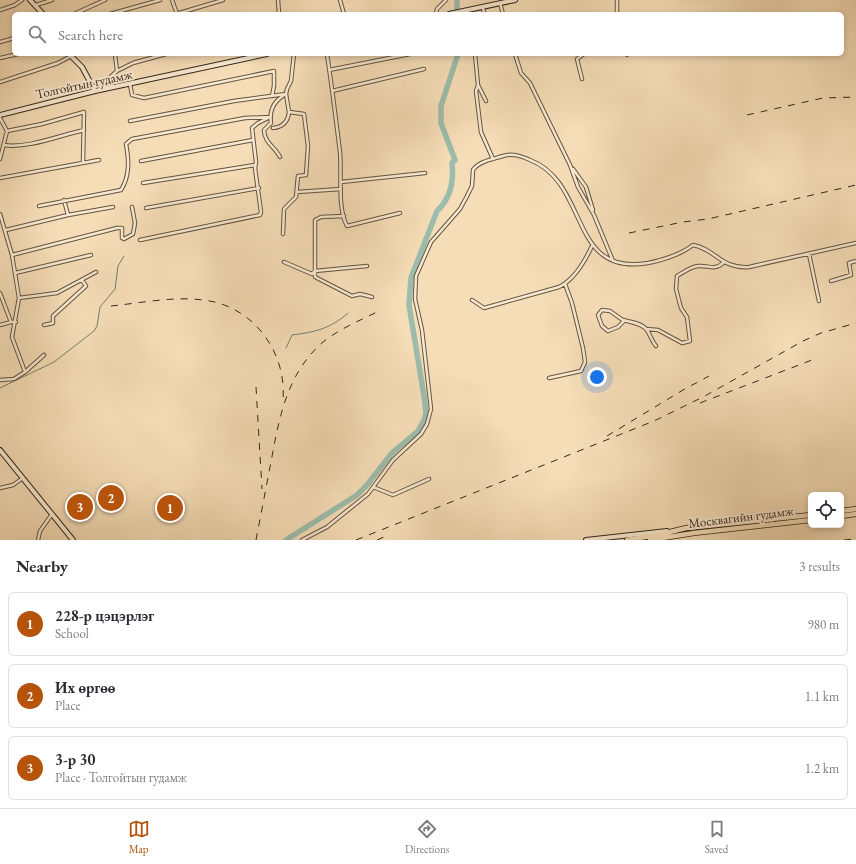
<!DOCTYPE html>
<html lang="en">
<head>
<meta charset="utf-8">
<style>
  body { margin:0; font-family:"EB Garamond",serif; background:#f2f2f3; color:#2b2b33 }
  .controls { position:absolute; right:12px; bottom:12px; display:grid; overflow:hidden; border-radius:6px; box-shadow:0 2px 6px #0003 }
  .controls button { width:36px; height:36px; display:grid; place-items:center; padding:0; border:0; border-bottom:1px solid #e1e1e2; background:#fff; color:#2b2b33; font:20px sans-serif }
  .you { position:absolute; left:597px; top:377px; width:14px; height:14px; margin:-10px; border:3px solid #fff; border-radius:50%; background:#1a73e8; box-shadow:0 0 0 6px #1a73e833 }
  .badge { display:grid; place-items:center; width:26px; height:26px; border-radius:50%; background:#b45309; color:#fff; font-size:13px; font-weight:700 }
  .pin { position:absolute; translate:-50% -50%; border:2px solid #fff; box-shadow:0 1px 4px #0006 }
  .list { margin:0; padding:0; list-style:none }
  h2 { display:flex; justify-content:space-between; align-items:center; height:52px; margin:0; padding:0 16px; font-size:17px }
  h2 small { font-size:13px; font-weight:400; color:#7c7c81 }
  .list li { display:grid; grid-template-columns:26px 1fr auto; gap:12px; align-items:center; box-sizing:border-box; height:64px; margin:0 8px 8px; padding:0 8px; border:1px solid #e1e1e2; border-radius:6px }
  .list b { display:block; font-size:15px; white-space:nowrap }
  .list p { margin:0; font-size:13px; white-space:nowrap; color:#7c7c81 }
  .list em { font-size:13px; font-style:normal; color:#7c7c81 }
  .icon { flex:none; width:22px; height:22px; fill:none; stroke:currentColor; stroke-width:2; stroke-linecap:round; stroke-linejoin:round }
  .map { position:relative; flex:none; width:856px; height:540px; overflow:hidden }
  .search { position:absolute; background:#fff; box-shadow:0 2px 6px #0003; left:12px; right:12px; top:12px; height:44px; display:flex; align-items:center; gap:10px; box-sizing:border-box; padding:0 14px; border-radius:6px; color:#7c7c81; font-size:15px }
  .sheet { height:268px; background:#fff }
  nav { display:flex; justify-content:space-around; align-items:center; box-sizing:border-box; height:56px; border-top:1px solid #e1e1e2; background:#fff; font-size:11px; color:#7c7c81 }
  nav a { display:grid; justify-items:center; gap:2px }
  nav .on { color:#b45309 }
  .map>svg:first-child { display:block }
</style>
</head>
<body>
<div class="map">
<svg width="856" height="540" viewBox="0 0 856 540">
  <rect width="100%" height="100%" fill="#f5ddb7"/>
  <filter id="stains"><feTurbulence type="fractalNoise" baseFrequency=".005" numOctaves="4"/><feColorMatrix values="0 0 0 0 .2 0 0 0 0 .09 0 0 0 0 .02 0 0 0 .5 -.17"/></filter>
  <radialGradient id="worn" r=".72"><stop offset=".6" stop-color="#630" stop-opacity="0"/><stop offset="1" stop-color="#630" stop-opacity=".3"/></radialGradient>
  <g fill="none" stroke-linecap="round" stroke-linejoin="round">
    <!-- stream -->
    <path stroke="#728072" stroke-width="1" d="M286 348 292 335C315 332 330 329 348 313
      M0 388 54 362 94 331 97 326 100 307 115 289 118 266 124 256"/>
    <!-- river -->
    <path stroke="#9cbcac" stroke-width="5.5" d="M457 14V0
      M286 540 357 495 367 485 392 453 418 431 424 420 426 413 424 396 409 305 411 278 437 211C450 199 454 181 452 163L455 160 441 123V106L458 54"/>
    <!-- minor casing -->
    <g stroke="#635442" stroke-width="4.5">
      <path id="minor" d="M172 0 177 14
        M278 0 279 14
        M340 0 344 14
        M617 0V14
        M500 3 503 14
        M36 5 52 0
        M483 7 484 14
        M0 10 15 5 22 0
        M74 14 105 0
        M110 14 160 0
        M176 14 223 0
        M436 14 437 9 446 0
        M0 42 14 38
        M327 54C332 87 336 120 340 152 342 173 337 208 347 226L400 213
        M475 54 478 85 486 101
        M515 54 521 73 530 83 570 165 578 187 594 215 613 261
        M626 54 627 55
        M0 58 18 54
        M329 70 410 54
        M117 71 133 63 166 54
        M582 79 577 59 584 54
        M0 82 58 63 75 54
        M130 84 132 95 144 98 274 71V86L272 96
        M478 85 476 91 481 132 493 159
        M93 87 104 83 117 71 115 54
        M332 91 424 69
        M0 118 7 131 0 159
        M130 121 234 101 286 94 289 112 304 114 308 146 306 175 298 176 296 197 284 209 283 234
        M273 128C283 127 288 122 289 112
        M7 131 42 124 84 112 83 162
        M4 145C27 149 61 135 84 130
        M280 157C275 147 264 142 264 130L271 123C269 110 275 100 286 94L287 89 291 81 294 54
        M141 161 253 140
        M573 169 586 187 593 210
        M0 178 99 160
        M341 182 425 173
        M143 183 255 165
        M297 192 341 189
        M64 200 68 215
        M39 206 121 190C130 176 129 160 126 144L132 139 245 118 270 117
        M146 208 259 188
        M0 214 12 255 19 298 12 337 25 372 14 379 0 380
        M344 216 321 217 315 220V277L352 296 360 294 372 297
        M6 230 68 215 113 207
        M140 240 260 215 261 212 255 168 256 162 252 128 258 123 268 118
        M809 254 819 301
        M12 255 117 228H122V238L124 239 133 234 135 223 132 207
        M284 262 312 274 315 271 367 266
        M15 273 91 255
        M831 281 851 275 849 263 856 261
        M0 293 11 322H16
        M19 298 57 293 96 272
        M472 300 484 308 559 287C574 280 585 261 592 246
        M602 310 610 311 624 321 618 327 608 331 602 326 598 315Z
        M623 320C630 322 642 323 647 330 650 335 652 341 656 346
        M0 325 11 322
        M44 325 53 323V316L86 286 82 280
        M646 329 658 330 682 343 690 341 687 317 681 308 676 289 677 276C684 272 690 267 698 266 708 265 715 271 723 263
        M25 372 44 355
        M549 378 581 371 585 362 583 348 572 303 565 284
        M373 487 393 495 429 479
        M0 488 13 485 23 478
        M38 540 40 531 52 514
        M302 540 327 527 368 494 393 460 421 434 427 424 431 409 422 330 415 299 416 276 431 242 460 209 466 198 472 186 473 170C479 161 494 159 503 156 513 153 521 156 530 160 590 183 568 277 648 263 663 260 680 255 693 245 716 249 720 269 749 267L856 243"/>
    </g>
    <!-- secondary casing -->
    <g stroke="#32271b" stroke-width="6">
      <path id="secondary" d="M30 0 43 14
        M449 14 515 0
        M69 54 82 67 95 91
        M0 115 95 91 267 54
        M0 450 73 540
        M586 540 667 531"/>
    </g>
    <!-- trunk casing -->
    <g stroke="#32271b" stroke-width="6">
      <path id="trunk" d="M841 511 856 509
        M841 516 856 514
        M627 540 658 535 686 528 811 515
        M650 540 694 533 811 520"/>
    </g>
    <!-- minor -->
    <use href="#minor" stroke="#f8e9d0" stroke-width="2.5"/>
    <!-- secondary -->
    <use href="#secondary" stroke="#f8e9d0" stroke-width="4"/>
    <!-- trunk -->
    <use href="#trunk" stroke="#f5ddb7" stroke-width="4.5"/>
    <!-- rail -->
    <path stroke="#32271b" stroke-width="1" stroke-dasharray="7 7" stroke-linecap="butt" d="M747 115 823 98 856 97
      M629 233 683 222 708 219 856 185
      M111 306C141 303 174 296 203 300 252 305 287 351 283 400
      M256 387 262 489
      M700 403 812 360
      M607 436 683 390 709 376
      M256 540C261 514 266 488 271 462 279 418 287 373 323 342 339 329 361 320 379 311
      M356 540 654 421 703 397 803 341 821 333 856 323
      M377 540 384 537
      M844 540 856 539"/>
  </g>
  <g text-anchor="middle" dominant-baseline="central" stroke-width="4" stroke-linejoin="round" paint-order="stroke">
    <!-- street labels -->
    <g font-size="13" fill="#32271b" stroke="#f8e9d0">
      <text transform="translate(84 84) rotate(-12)">Толгойтын гудамж</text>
      <text transform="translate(741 517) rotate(-7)">Москвагийн гудамж</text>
    </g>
  </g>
  <rect width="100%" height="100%" filter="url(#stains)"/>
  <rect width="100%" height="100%" fill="url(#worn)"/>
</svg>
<div class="controls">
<button><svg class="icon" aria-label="locate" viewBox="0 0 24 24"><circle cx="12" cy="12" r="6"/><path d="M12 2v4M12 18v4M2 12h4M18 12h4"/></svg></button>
</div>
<div class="you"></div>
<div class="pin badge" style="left:170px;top:508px">1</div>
<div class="pin badge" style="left:111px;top:498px">2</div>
<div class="pin badge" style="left:80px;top:507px">3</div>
<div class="search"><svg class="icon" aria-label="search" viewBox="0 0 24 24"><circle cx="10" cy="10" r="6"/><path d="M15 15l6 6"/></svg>Search here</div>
</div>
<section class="sheet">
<h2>Nearby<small>3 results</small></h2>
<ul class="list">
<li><span class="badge">1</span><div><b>228-р цэцэрлэг</b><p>School</p></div><em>980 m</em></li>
<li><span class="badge">2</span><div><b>Их өргөө</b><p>Place</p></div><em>1.1 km</em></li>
<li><span class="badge">3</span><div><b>3-р 30</b><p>Place · Толгойтын гудамж</p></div><em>1.2 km</em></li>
</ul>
</section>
<nav>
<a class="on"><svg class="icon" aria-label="map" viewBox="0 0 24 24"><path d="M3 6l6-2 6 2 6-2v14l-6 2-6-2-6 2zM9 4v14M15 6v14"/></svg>Map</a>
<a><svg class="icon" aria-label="directions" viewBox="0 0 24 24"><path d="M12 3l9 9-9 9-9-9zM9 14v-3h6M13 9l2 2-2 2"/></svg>Directions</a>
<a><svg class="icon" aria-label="saved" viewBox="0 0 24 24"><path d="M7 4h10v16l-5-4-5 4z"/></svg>Saved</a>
</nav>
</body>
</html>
